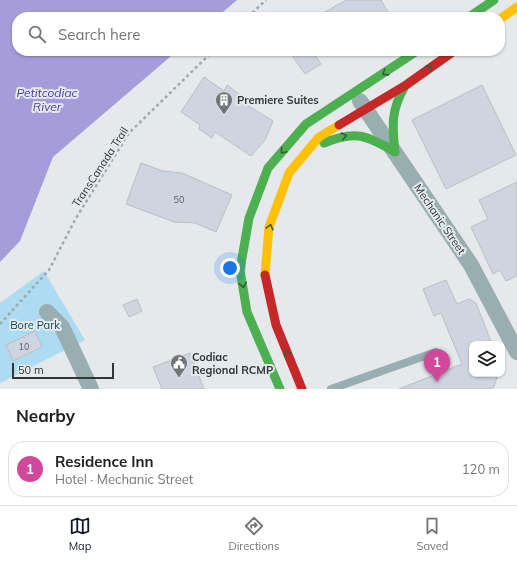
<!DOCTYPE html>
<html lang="en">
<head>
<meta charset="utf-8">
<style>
  body { margin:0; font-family:Mulish,sans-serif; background:#f2f2f2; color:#202124 }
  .controls { position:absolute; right:12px; bottom:12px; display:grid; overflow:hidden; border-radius:8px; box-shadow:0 1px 3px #0004 }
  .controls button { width:36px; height:36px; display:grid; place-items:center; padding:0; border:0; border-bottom:1px solid #e0e0e0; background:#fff; color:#202124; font:20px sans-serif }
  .scale { position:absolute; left:12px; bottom:10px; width:102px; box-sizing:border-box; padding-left:4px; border:2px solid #333637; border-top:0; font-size:11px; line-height:14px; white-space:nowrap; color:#333637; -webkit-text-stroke:3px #e3eaed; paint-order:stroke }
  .you { position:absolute; left:230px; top:268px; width:14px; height:14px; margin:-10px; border:3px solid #fff; border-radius:50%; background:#1a73e8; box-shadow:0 0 0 6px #1a73e833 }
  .badge { display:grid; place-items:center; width:26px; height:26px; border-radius:50%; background:#111827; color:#fff; font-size:13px; font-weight:700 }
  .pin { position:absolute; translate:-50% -33px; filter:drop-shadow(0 1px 2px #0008) }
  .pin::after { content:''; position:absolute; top:21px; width:14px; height:12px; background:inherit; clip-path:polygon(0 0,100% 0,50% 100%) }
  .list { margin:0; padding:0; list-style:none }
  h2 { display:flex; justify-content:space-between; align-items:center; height:52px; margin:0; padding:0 16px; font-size:17px }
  h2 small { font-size:13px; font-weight:400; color:#757577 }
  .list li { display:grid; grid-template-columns:26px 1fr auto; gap:12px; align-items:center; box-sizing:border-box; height:56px; margin:0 8px 8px; padding:0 8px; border:1px solid #e0e0e0; border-radius:16px }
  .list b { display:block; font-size:15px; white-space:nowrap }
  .list p { margin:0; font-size:13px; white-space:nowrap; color:#757577 }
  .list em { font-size:13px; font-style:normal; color:#757577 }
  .icon { flex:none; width:22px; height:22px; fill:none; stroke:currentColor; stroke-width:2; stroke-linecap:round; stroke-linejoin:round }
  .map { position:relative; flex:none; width:517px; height:389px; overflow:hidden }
  .search { position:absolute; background:#fff; box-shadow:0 1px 3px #0004; left:12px; right:12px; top:12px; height:44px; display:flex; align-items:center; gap:10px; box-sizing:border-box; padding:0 14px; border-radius:16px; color:#757577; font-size:15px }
  .sheet { height:116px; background:#fff }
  nav { display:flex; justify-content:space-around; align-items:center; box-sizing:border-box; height:56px; border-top:1px solid #e0e0e0; background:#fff; font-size:11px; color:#757577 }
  nav a { display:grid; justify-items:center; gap:2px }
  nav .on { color:#111827 }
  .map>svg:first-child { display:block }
</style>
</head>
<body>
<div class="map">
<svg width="517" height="389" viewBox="0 0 517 389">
  <rect width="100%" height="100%" fill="#e5e9eb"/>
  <!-- green -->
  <path fill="#addcf2" d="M44 271 85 340 0 383V303Z"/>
  <!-- water -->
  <path fill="#a69cda" d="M0 0H237L217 17H17V51H177L53 157 20 241 0 262Z"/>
  <!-- building -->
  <path fill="#ced5e0" stroke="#bcbfc0" d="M346 0H381L391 17H316Z
    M289 51H312L321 64 305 74Z
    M204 77 224 91 227 85 239 94 237 99 273 121 265 140 251 156 215 132 212 138 199 129 200 125 181 112Z
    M482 85 516 155 446 189 412 120Z
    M141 163 163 171 182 173 232 195 216 232 195 223 174 222 126 204Z
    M517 182V276L506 281 500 270 493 274 471 227 488 219 479 200Z
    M446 280 457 304 469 299 476 303 492 344H472V374H498L494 387 490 389H399L462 364 441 313 434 316 423 289Z
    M137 299 142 311 129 317 123 305Z
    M35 331 42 347 13 361 6 345Z
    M190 353 204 389H162L153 367Z"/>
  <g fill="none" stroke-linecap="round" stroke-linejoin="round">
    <!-- path -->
    <path stroke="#9babac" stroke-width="2.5" stroke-dasharray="3 3" stroke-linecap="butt" d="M248 17 266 0
      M0 324 49 270 76 218 129 133 213 51"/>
    <!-- lane -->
    <path stroke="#99aeb0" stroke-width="8" d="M331 389 436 352"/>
    <!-- street -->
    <path stroke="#99aeb0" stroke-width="16" d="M360 101 471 265 517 352
      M47 312 62 327 91 389"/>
    <!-- fast -->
    <path stroke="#4caf50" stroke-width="9" d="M469 17 494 0
      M324 143C355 130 367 135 395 152
      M395 152C392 125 391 110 405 86
      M280 389 247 312 240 270 249 218 268 168 306 124 417 51"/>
    <!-- slow -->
    <path stroke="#ffc107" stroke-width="9" d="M500 19 517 7
      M265 275 269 227 289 173 319 137 339 125"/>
    <!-- jam -->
    <path stroke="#c62828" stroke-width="9" d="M339 125 406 85 454 51
      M265 275 276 325 302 389"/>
  </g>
  <!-- one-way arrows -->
  <defs><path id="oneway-chevron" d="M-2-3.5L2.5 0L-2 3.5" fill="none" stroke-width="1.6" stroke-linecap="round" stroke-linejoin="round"/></defs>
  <g stroke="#3a5a3e">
    <use href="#oneway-chevron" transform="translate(430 68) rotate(-35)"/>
    <use href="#oneway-chevron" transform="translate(385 73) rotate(147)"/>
    <use href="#oneway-chevron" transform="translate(344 136) rotate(-12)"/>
    <use href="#oneway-chevron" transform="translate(283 151) rotate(130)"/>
    <use href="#oneway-chevron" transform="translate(270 227) rotate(-76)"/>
    <use href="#oneway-chevron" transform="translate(243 285) rotate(80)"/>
    <use href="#oneway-chevron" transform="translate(287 353) rotate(-112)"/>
  </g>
  <!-- icons -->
  <defs>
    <g id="building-pin" transform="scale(0.9)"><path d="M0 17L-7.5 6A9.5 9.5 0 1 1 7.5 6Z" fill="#717576" stroke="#e3eaed"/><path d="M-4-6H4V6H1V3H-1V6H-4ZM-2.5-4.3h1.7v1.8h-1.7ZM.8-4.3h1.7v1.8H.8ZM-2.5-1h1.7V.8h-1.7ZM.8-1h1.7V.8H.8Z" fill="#fff"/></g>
    <g id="civic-pin" transform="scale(0.9)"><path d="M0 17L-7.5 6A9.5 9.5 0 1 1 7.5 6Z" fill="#717576" stroke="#e3eaed"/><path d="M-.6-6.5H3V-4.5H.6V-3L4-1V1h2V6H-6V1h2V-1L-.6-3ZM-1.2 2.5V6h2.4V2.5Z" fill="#fff"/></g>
  </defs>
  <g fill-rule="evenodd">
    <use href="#building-pin" x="224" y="100"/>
    <use href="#civic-pin" x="179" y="363"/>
  </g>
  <g text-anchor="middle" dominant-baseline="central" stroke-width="4" stroke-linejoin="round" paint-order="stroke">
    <!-- number labels -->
    <g font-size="9" fill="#5a5e62">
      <text x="179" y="199">50</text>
      <text x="24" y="346">10</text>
    </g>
    <!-- poi labels -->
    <g font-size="11" font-weight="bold" fill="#333637" stroke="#e3eaed" text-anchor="start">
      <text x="237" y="100">Premiere Suites</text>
      <text x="192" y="357">Codiac<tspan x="192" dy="13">Regional RCMP</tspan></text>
    </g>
    <!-- street labels -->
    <g font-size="11" fill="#333637" stroke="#e3eaed">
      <text transform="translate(100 167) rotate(-57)">TransCanada Trail</text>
      <text transform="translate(440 219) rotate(56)">Mechanic Street</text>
    </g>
    <!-- park labels -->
    <g font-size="11" fill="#0f4459" stroke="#e3eaed">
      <text x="35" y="325">Bore Park</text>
    </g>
    <!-- water labels -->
    <g font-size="12" font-style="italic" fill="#54379e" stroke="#e3eaed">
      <text x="47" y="92">Petitcodiac<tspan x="47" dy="14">River</tspan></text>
    </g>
  </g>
</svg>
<div class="controls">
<button><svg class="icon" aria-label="layers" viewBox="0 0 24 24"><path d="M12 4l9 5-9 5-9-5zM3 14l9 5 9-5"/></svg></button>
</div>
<div class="scale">50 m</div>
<div class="you"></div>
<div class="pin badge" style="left:437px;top:382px;background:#d1479c">1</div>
<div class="search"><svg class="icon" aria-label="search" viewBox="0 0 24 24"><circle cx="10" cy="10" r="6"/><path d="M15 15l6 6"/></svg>Search here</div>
</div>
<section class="sheet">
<h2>Nearby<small></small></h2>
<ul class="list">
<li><span class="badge" style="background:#d1479c">1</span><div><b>Residence Inn</b><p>Hotel · Mechanic Street</p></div><em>120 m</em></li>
</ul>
</section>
<nav>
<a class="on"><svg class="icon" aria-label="map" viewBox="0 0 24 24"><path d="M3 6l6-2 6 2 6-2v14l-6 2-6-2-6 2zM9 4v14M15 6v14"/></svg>Map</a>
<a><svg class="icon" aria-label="directions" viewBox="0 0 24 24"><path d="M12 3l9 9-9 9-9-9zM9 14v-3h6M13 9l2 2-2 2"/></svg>Directions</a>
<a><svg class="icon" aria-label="saved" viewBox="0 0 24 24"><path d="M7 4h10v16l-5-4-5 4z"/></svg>Saved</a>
</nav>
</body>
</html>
